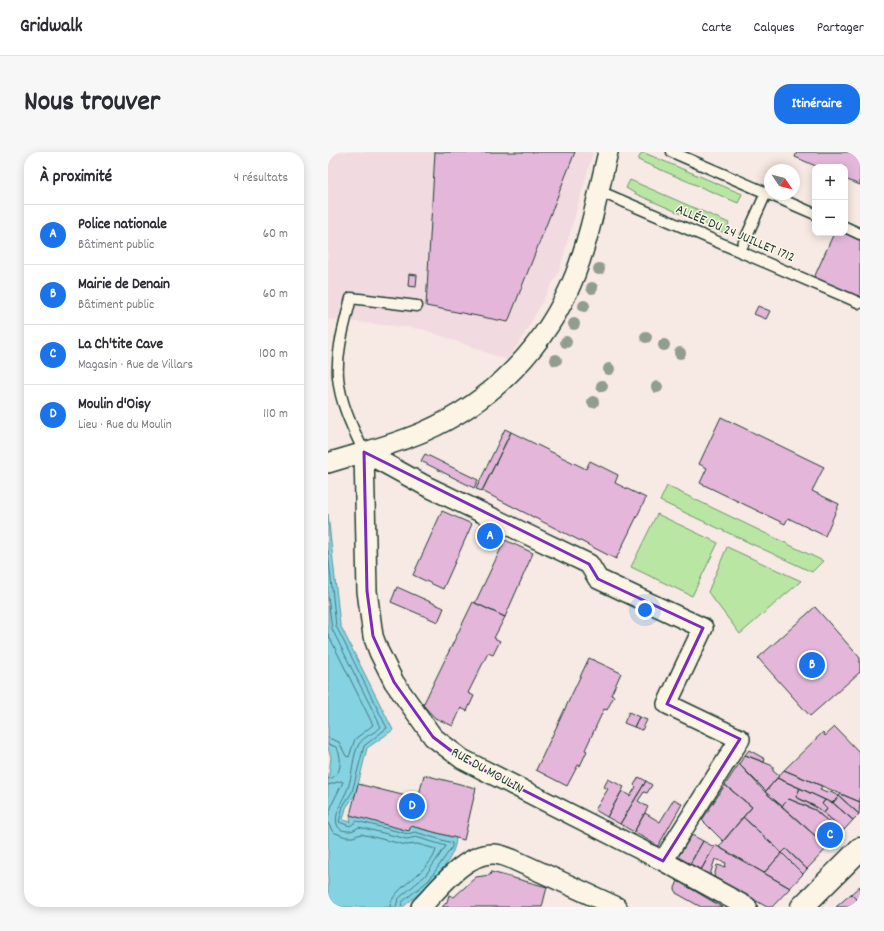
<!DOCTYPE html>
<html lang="fr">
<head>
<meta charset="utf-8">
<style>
  body { margin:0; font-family:Dekko,sans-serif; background:#f7f7f7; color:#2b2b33 }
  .controls { position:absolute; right:12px; top:12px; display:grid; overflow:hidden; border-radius:8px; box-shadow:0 2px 10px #0003 }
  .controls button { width:36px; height:36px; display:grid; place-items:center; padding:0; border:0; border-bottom:1px solid #e1e1e2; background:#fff; color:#2b2b33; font:20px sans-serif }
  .compass { position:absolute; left:436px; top:12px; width:36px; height:36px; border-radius:50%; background:#fff; box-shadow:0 2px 10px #0003; rotate:125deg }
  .you { position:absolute; left:317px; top:458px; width:14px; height:14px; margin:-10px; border:3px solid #fff; border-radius:50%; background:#1a73e8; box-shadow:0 0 0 6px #1a73e833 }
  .badge { display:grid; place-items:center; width:26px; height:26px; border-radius:50%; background:#1a73e8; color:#fff; font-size:13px; font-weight:700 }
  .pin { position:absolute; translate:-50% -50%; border:2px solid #fff; box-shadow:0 1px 4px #0006 }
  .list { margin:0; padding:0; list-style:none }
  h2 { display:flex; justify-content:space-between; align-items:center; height:52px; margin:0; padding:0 16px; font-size:17px }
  h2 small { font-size:13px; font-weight:400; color:#7c7c81 }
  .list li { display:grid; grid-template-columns:26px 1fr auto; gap:12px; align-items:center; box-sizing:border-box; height:60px; padding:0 16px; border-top:1px solid #e1e1e2 }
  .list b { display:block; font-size:15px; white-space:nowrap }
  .list p { margin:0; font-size:13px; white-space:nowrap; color:#7c7c81 }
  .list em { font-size:13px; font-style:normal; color:#7c7c81 }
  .map { position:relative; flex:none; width:532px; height:755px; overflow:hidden; border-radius:16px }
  header { display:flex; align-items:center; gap:24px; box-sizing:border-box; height:56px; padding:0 20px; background:#fff; border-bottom:1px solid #e1e1e2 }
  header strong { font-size:19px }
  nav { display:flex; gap:22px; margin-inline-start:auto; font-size:14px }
  .intro { display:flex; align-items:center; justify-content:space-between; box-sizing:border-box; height:96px; padding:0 24px }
  h1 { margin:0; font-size:28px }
  .button { padding:10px 18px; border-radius:16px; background:#1a73e8; color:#fff; font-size:14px; font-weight:700 }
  main { display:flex; gap:24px; padding:0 24px }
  aside { flex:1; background:#fff; border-radius:16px; box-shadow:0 2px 10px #0003 }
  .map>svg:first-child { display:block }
</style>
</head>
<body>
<header>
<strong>Gridwalk</strong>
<nav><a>Carte</a><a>Calques</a><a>Partager</a></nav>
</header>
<div class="intro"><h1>Nous trouver</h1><a class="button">Itinéraire</a></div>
<main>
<aside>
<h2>À proximité<small>4 résultats</small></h2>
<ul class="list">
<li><span class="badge">A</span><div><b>Police nationale</b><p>Bâtiment public</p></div><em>60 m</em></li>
<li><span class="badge">B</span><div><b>Mairie de Denain</b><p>Bâtiment public</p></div><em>60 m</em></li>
<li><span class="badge">C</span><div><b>La Ch'tite Cave</b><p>Magasin · Rue de Villars</p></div><em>100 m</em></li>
<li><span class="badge">D</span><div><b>Moulin d'Oisy</b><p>Lieu · Rue du Moulin</p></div><em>110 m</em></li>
</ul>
</aside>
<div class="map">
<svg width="532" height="755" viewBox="0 0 532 755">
  <rect width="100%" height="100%" fill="#f7e9e3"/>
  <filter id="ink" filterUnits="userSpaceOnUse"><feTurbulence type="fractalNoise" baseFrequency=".025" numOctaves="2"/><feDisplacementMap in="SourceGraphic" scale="8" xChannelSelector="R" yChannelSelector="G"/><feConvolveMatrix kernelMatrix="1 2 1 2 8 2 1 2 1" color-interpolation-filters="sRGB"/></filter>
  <g filter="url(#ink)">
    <!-- built -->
    <path fill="#f1dae0" d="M0 0H265L231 119 196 183 179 208 95 177 0 167Z"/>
    <!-- green -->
    <path fill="#bae6a4" stroke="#6c926c" d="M314 0 414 42 410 51 310 8Z
      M302 28 401 71 397 81 308 42 298 36Z
      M339 334 495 409 484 420 332 349Z
      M329 362 390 391 364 444 303 415Z
      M399 395 473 429 412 482 380 440Z"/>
    <!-- water -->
    <path fill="#84d2e2" stroke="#5c969c" d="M0 362 12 473 65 578 39 596 28 641 18 656 15 668 23 670 22 663 81 678 83 674 128 686C127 712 94 739 75 755H0V631L3 605 0 596Z"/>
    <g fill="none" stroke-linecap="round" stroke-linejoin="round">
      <!-- shore -->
      <path stroke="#47797a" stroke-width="1" d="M0 399 8 474 59 576 36 594 24 640 15 654 11 670 22 674 29 669 80 682 87 680 124 691V695L101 728 74 750 73 755
        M0 445 4 477 53 575C47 581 36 584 31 592 24 604 25 622 20 636 16 646 0 671 14 678 22 680 25 679 31 675L79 687 88 685 118 694 97 724 70 747 68 755
        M0 482 45 573 27 587 21 605 18 604 11 590 0 586
        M0 592 8 595C15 605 14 626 0 627
        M0 633 13 629 15 630 5 650 0 665
        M0 671 5 680 18 685H25L33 682 78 693 89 692 108 697C105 719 62 736 62 755"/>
    </g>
    <!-- building -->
    <path fill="#e4b7da" stroke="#1f3d34" d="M107 0H247L180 170 98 154Z
      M469 0H532V33L517 27V15H490L467 5Z
      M517 78 532 84V148L485 128 506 81H517Z
      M81 122 89 123 88 135 80 134Z
      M430 154 442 159 438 167 426 162Z
      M393 265 496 315 484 339 511 352 497 384 460 366 457 372 372 331 379 316 371 312Z
      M177 277 183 280 154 339 148 337Z
      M183 280 258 317 262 309 290 323 287 331 318 346 288 407 154 339Z
      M97 302 150 328 146 336 93 309Z
      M114 359 144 372 115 437 85 423Z
      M177 388 205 401 177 465 147 451Z
      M69 435 116 456 110 470 63 450Z
      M145 450 177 465 166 486 172 489 165 503 160 501 140 541 146 544 139 559 133 556 125 574 107 566 95 553Z
      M487 455 532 506V520L482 564 430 506Z
      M261 506 293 521 283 543 286 544 279 558 276 557 257 598 259 599 252 614 250 613 239 634 208 618Z
      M301 560 311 565 306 575 296 571Z
      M311 565 319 568 314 578 306 575Z
      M507 575 532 601V650L456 618 495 580 497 584Z
      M421 598 437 607 436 610 417 603Z
      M417 603 445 614V619L451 624 438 639 411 612Z
      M411 612 437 640 500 695 479 717 458 697 454 701 415 665 424 655 397 633Z
      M456 618 494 634 492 638 499 641 500 639 511 644 504 651 449 626Z
      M96 623 148 636 136 688 83 674 81 679 22 663 30 632 90 647Z
      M311 625 318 629 292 672 279 665 294 639 302 644 308 635 306 633Z
      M449 626 472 636 468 645 490 656 516 678 513 681 487 658 461 647 454 654 437 640Z
      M280 627 296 635 279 665 267 658 280 637 276 635Z
      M318 629 324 633 319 641 316 640 310 649 320 655 306 680 292 672Z
      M397 633 424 655 395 689 374 668Z
      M472 636 497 648 494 652 499 657 496 661 490 656 468 645Z
      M513 642 532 650 531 662 511 644Z
      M511 644 531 662 525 668 505 651Z
      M346 647 354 652 330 694 306 680 317 661 332 670Z
      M461 647 487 658 513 681 500 695 454 654Z
      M497 648 505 651 525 668 516 678 496 661 499 657 494 652Z
      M415 665 454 701 436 721 391 695Z
      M364 683 375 689 362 712 350 705Z
      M375 689 386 695 373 718 362 712Z
      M387 693 462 736 444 755H439L386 725 389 713 397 715 398 711 387 707 382 723 373 718Z
      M458 697 479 717 475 722 454 701Z
      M454 701 475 722 462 736 436 721Z
      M163 720 219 735 214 755H114L119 750 121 743 126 745 148 725 162 723Z
      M350 729 394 755H373L348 741 347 736Z
      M532 734V751L523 742Z
      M523 742 532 751V755H508Z"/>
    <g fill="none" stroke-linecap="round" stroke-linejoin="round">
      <!-- lane casing -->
      <g stroke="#1f3d34" stroke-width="13">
        <path id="lane" d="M344 0 487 62
          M271 39 532 151
          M517 75 532 82
          M412 99 438 41
          M36 300C25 277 12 251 10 225 8 199 17 171 23 146L89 154"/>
      </g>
      <!-- street casing -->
      <g stroke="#1f3d34" stroke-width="22">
        <path id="street" d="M36 300 98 334 261 412 270 427 375 476 339 552 412 587 335 709
          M36 300 39 439 45 484 51 500 66 530 105 585 134 607 335 709 419 755
          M0 311C32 301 65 293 95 280 164 250 219 194 247 123 262 84 270 41 280 0
          M93 755C111 737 138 700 166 702 172 702 178 705 184 707L289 755"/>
      </g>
      <!-- secondary casing -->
      <g stroke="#1f3d34" stroke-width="25">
        <path id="secondary" d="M474 755 532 697"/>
      </g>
      <!-- lane -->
      <use href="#lane" stroke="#fcf5e5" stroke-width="10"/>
      <!-- street -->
      <use href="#street" stroke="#fcf5e5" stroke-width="19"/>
      <!-- secondary -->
      <use href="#secondary" stroke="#fcf5e5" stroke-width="22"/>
    </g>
    <!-- trees -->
    <g fill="#919d8f">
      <circle cx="271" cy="117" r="6"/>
      <circle cx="264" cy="136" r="6"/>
      <circle cx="256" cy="154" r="6"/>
      <circle cx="246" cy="172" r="6"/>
      <circle cx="318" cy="185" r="6"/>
      <circle cx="238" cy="190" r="6"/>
      <circle cx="336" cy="193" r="6"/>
      <circle cx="352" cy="201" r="6"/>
      <circle cx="228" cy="208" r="6"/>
      <circle cx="281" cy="217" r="6"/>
      <circle cx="274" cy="234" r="6"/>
      <circle cx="329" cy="235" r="6"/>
      <circle cx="265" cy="250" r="6"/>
    </g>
  </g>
  <!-- marked area -->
  <path fill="none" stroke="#7b2cbf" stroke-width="3" stroke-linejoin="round" d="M36 300 261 412 270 427 375 476 339 552 412 587 335 709 134 607 105 585 66 530 45 484 39 439Z"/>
  <g text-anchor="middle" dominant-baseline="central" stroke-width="3" stroke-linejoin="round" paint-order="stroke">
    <!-- street labels -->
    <g font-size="14" fill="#1f3d34" stroke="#fcf5e5">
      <text transform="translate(407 82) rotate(23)">ALLÉE DU 24 JUILLET 1712</text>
      <text transform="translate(159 619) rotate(29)">RUE DU MOULIN</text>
    </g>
  </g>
</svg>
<div class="controls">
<button>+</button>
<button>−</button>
</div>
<svg class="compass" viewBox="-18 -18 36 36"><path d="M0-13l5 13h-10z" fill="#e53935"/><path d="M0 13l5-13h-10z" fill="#7c7c81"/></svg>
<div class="you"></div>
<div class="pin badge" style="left:162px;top:384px">A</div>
<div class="pin badge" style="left:484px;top:513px">B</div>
<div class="pin badge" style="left:502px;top:683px">C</div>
<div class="pin badge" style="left:84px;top:654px">D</div>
</div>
</main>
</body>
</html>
